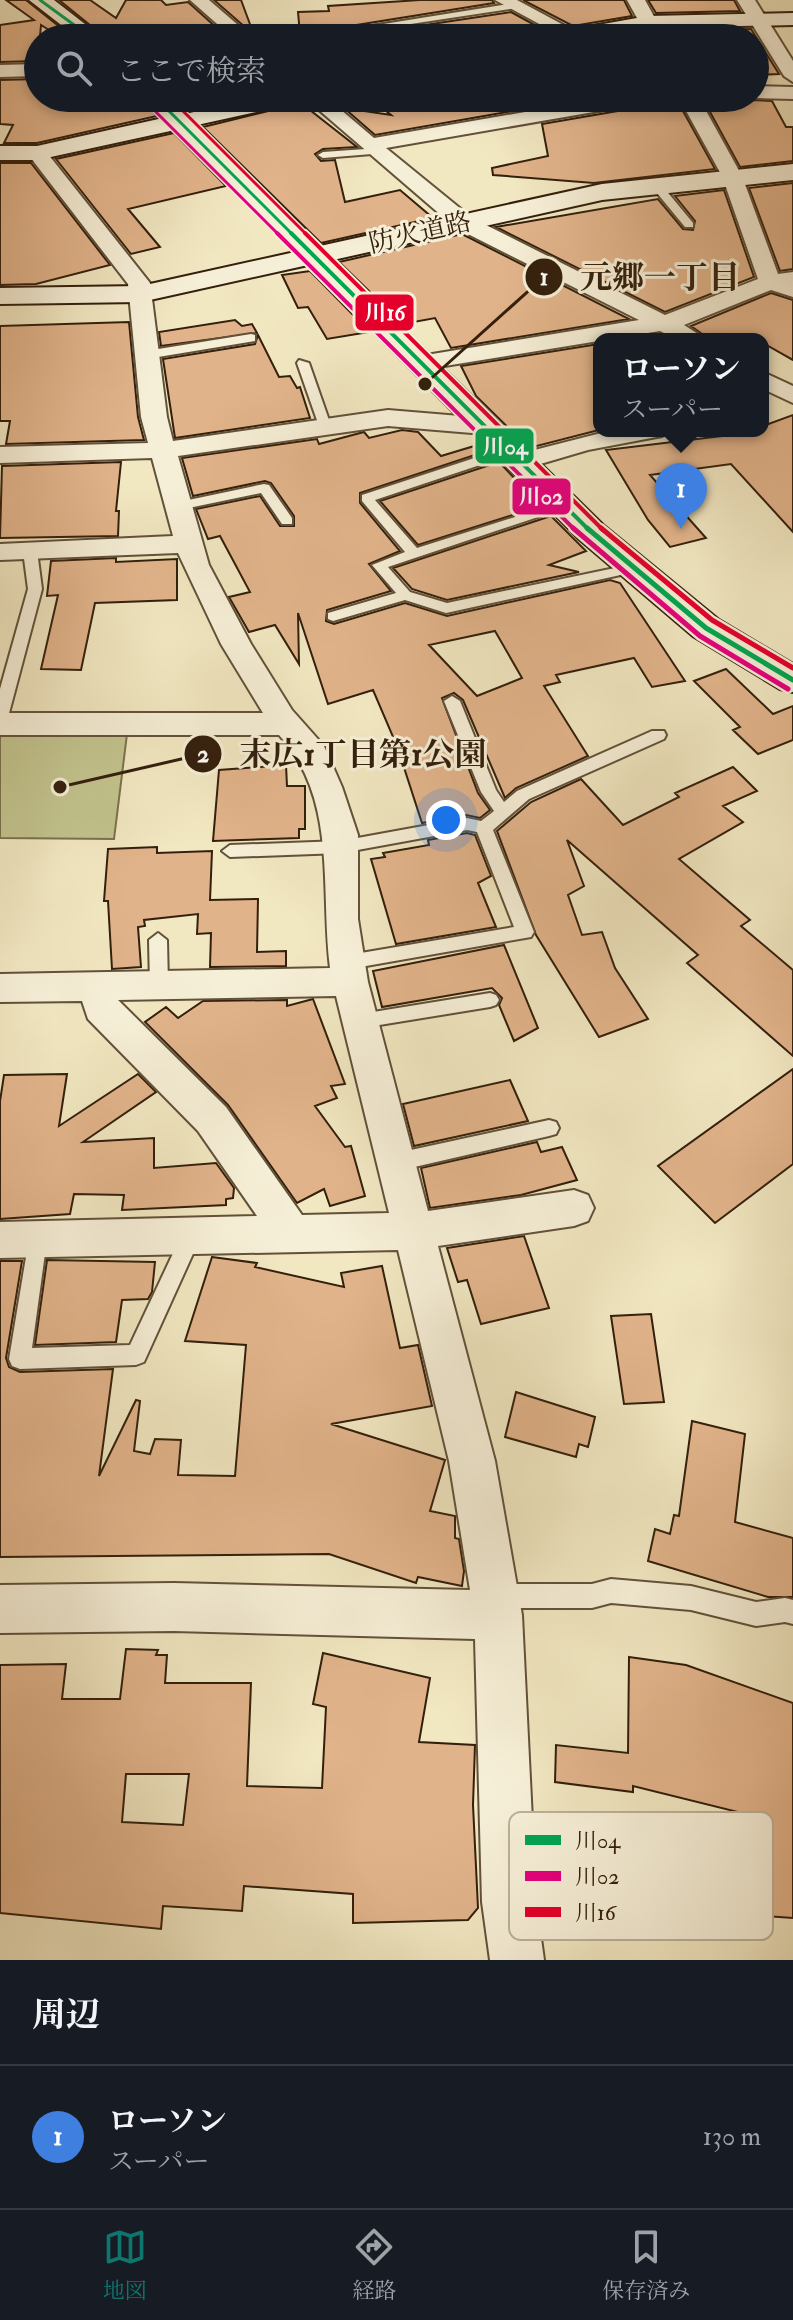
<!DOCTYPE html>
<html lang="ja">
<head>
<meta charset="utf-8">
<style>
  body { margin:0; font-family:"IM FELL Double Pica","Noto Serif JP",serif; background:#20242c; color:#f1f3f6 }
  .you { position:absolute; left:446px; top:820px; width:28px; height:28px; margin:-20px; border:6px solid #fff; border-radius:50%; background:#1a73e8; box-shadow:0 0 0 12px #1a73e833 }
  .badge { display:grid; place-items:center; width:52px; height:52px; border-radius:50%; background:#0f766e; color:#fff; font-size:26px; font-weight:700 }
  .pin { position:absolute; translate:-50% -66px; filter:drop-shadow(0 2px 4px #0008) }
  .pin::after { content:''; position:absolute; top:42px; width:28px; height:24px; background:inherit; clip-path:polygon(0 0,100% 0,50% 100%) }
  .popup { position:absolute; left:593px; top:333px; width:176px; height:104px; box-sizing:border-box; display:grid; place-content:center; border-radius:16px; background:#171b24; filter:drop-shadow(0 2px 6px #0005); font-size:26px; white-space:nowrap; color:#9ea1a6 }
  .popup b { font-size:30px; color:#f1f3f6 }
  .popup::after { content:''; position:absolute; left:50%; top:100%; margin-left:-16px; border:16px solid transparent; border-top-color:#171b24 }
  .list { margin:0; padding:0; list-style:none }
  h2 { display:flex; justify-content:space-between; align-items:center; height:104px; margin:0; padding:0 32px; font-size:34px }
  h2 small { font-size:26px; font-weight:400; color:#9ea1a6 }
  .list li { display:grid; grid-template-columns:52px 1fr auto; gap:24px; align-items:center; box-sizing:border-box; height:144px; padding:0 32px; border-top:2px solid #363941 }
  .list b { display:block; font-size:30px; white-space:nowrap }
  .list p { margin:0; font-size:26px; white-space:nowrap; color:#9ea1a6 }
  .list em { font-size:26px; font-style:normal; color:#9ea1a6 }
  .icon { flex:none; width:44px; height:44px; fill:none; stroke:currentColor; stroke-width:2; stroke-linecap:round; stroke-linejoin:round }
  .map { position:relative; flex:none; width:793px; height:1960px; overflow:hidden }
  .search { position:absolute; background:#171b24; box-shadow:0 4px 12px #0003; left:24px; right:24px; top:24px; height:88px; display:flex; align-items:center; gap:20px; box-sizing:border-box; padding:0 28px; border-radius:44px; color:#9ea1a6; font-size:30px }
  .sheet { height:248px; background:#171b24 }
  nav { display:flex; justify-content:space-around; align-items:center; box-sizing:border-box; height:112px; border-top:2px solid #363941; background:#171b24; font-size:22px; color:#9ea1a6 }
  nav a { display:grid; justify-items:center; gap:4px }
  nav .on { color:#0f766e }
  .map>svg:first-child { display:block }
</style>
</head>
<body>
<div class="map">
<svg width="793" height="1960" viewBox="0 0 793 1960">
  <rect width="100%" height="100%" fill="#f1e7c1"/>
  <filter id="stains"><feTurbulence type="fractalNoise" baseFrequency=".0025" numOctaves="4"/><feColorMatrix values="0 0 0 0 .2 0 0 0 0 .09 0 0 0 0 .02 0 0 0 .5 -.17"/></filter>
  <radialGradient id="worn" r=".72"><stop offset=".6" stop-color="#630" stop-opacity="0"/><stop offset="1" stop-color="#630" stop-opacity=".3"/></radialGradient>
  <!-- green -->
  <path fill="#c2c38d" stroke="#7a714c" stroke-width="2" d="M127 734 114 839 0 838V735Z"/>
  <!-- building -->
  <path fill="#e1b38a" stroke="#331f0c" stroke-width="2" fill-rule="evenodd" d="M6 0H26L66 32 55 34 41 25 38 61 0 62V25L34 20Z
    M59 0H90L116 18 126 0H161L166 5 188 2 228 38H106Z
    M214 0H241L254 35Z
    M420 0H492L494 3 300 34 298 12 329 11 328 6Z
    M523 0H624L632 16 573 26Z
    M648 0H734L740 11 656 13Z
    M511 12 553 35 540 38H338Z
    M751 29 779 74 755 75V36L669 38 665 31Z
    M38 79V98H141L157 116 37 143H4L13 125 0 124V80Z
    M173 98H238L239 99 186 111Z
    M370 98H588L375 135 344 108 391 115Z
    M677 100 715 169 594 183 493 175 492 168 548 156 542 124 641 107 651 101Z
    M753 100 772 101 786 127H793V161L740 167 704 101Z
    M301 103 357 147 323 149 315 154 321 161 335 160 345 202 400 190 433 218 321 243 203 127Z
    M174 133 226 186 128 209 160 247 131 254 56 159Z
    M0 163H31L110 265 36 284 0 285Z
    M793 183V269L780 271 749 188Z
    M724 190 754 277 665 312 496 227 658 199 683 229 693 230 695 221 675 196Z
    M462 234 629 319 451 348 435 318 403 324 339 262Z
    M310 271 368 330 369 332 327 339 308 307 298 308 282 275Z
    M771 293 793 300V360L763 343V339H709L691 326Z
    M235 320 242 326 252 324 257 333 161 346 159 332Z
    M129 322 138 417 144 440 6 444 10 421H0V326Z
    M258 335 279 377 290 376 297 388 300 387 310 418 175 438 163 359 255 344Z
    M599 344V430L529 448 476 396 461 366Z
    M793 415V532L731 464 650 475 706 538 670 547 648 520 606 450 763 431V426Z
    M402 430 418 432 441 456 481 444 487 451 360 493V503L400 551 369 564 391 591 327 610 326 621 334 624 405 603 447 616 610 580 620 583 685 681 652 687 634 658 556 675 560 682 544 686 588 756 516 788 505 798 463 700 454 693 442 698 478 793 490 810 480 818 466 815 422 823 397 746 373 690 328 704 298 613 299 664 275 625 249 632 229 597 250 592 220 536 208 539 196 509 260 496 280 526H294V516L271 483 265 481 193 496 182 458 317 439 319 444 364 432 369 438ZM495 631 522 678 477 696 429 645Z
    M121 462 116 511H119L118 536 0 538 2 466Z
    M499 462 541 506 418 545 380 501Z
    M551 516 586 551 549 565 579 572 447 600 412 589 393 568Z
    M116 558V562L177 559V600L95 603 81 670 41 669 58 595 47 596 51 561Z
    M726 669 773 714 793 706V740L758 754 733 730 740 727 694 681Z
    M286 765 287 786H305V829H299V838L213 841 219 770Z
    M733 767 757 791 723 806 743 822 679 859 750 920 741 926 793 970V1056L687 963 698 955 567 840 584 886 568 895 582 935 602 932 615 968 648 1019 599 1037 536 935 497 831 531 802 581 779 623 825 679 797 675 793Z
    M467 833 475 835 491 876 478 883 496 927 396 944 371 859 385 857 383 853 429 845 428 840Z
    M157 847V853L212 851 210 900 258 899 257 952 286 951V966L210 967 211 933 197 934 198 914 144 920 145 926 138 927 141 967 112 969 108 901H104L108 849Z
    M504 945 538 1028 514 1041 499 1005 502 998 492 988 382 1007 373 971Z
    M313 999 345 1084 331 1086 337 1098 315 1106 345 1147 351 1146 365 1196 330 1206 324 1189 297 1203 228 1105 145 1022 166 1007 178 1018 203 1001 287 1000V1006Z
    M793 1069V1164L715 1223 658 1166Z
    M67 1074 59 1126 138 1074 156 1092 83 1142 154 1138V1168L216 1163 234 1188 233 1198 226 1199V1205L122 1210 124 1195 74 1194 70 1214 0 1219V1101L4 1075Z
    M510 1080 528 1121 414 1146 403 1104Z
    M537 1142 541 1152 562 1147 577 1180 521 1195 430 1208 421 1168Z
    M524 1236 549 1308 481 1324 467 1280 458 1282 447 1248Z
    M212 1257 257 1263 255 1267 344 1287 341 1273 382 1266 400 1348 418 1345 432 1406 331 1424 445 1460 430 1511 455 1516V1538L459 1539 464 1571 462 1586 418 1577 416 1583 329 1554 0 1557V1261H22L6 1358 9 1367 20 1372 113 1369 99 1476 136 1400 140 1401 134 1451 150 1454 155 1439 181 1440 178 1475 235 1476 246 1345 185 1341Z
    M47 1260 155 1262 152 1292 148 1299 122 1300 116 1342 35 1345Z
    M651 1314 664 1402 624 1404 611 1316Z
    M516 1392 595 1417 588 1447 579 1444 576 1457 505 1437Z
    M692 1421 745 1434 735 1522 793 1538V1597H768L648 1561 655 1529 670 1534 674 1515 679 1516Z
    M126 1649 158 1650 156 1655H167L165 1683H251L247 1786 322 1788 326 1707 313 1704 323 1653 430 1678 419 1742 475 1745 473 1805 478 1908 468 1920 353 1923V1894L244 1886 242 1911 163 1906 161 1929 0 1913V1665L66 1664 62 1699H120ZM126 1774H189L183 1825 122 1822Z
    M629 1657 686 1665 793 1703V1918L753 1915 748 1868H759L766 1819 633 1786V1792L555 1782 556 1745 628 1753Z"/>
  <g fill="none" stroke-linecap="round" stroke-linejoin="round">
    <!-- lane casing -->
    <g stroke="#625139" stroke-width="4">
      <path id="lane" d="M514 3 517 8 318 38H296Z
        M380 148 384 149V153L323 158 318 155 323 152Z
        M652 183H660L693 223V227H685L652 187Z
        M251 334 255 335V341L146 359 140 355 146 351Z
        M299 360 309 363 331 426 329 429 319 426 297 363Z
        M508 447 513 448V454L375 500 417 548 559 503 564 502 571 506 388 567 410 592 447 603 634 564 641 568 639 571 446 613 405 600 333 621 328 619V613L396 593 372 565 405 552 362 501V495Z
        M264 484 269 485 292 518V524H282L261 493 179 510 172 506 179 502Z
        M30 547 37 551 42 589 8 717 0 722V689L28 589 23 551Z
        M452 696 460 701 496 790 504 802 517 791 652 731H664L666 735 664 739 529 799 493 830 534 932 531 937 349 969 343 967 340 962 343 957 349 955 514 927 477 832 467 830 341 853 230 857 222 851 230 845 341 841 467 818 481 821 494 811 481 792 444 701Z
        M158 933 167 940 168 985 165 990H153L150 985 149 940Z
        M490 993 496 995 499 1000 496 1005 490 1007 361 1028 354 1026 352 1021 354 1016 361 1014Z
        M549 1120 556 1122 559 1128 556 1134 549 1136 397 1171 390 1168 387 1162 390 1156 397 1153Z
        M191 1227 198 1230 201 1236 144 1362 136 1365 20 1369 12 1366 9 1359 30 1233 37 1230 44 1233 47 1239 32 1348 130 1345 184 1230Z
        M611 1579 691 1586 756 1602 785 1598 793 1600V1624L785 1622 756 1626 691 1610 611 1603 592 1608H496L488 1604 484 1596 488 1588 496 1584H592Z"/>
    </g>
    <!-- street casing -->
    <g stroke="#625139" stroke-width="4">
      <path id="street" d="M190 0H209L253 38H233Z
        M495 0H517L584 36 565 38Z
        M627 0H645L666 38H648Z
        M737 0H755L793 61V82L784 76Z
        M38 64V76L0 77V65Z
        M755 86 793 87V99L755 98Z
        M305 98H327L374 138 606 98H650L640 104 386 148 472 218 665 315 758 279 722 176 679 98H699L742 176 778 274 793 272V297L771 290 684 325 706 339H676L660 331 420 370 411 368 408 363 420 356 639 320 456 228Z
        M37 147 44 149 150 283 167 417 173 441 388 410 484 418 497 426 484 434 388 426 178 456 209 565 251 644 292 710 324 746 342 787 358 835V919L368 982 428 1211 574 1190 588 1195 594 1208 588 1221 574 1226 438 1246 495 1461 522 1615 536 1902 544 1960H490L482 1902 475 1639 174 1631 0 1633V1585L174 1583 470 1590 449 1461 398 1250 0 1258V1222L257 1216 198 1131 88 1019 82 1001 0 1002V974L330 968C320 889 338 798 279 735H0V713H263L221 644 178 553 0 560V544L173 536 152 458 0 463V447L148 443 141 417 128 284 27 153ZM336 996 389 1213 302 1215 226 1107 118 1000Z
        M763 372 793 386V403L763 389Z
        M609 431H666L662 436 588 450 520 470 507 462 511 456Z"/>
    </g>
    <!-- secondary casing -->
    <g stroke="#331f0c" stroke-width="4">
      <path id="secondary" d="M29 0H54L103 38H78Z
        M793 13V25L648 28 598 38H553L564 31 648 16Z
        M144 98H169L185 114 257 98H301L297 103 197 125 320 246 602 184 793 164V180L602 200 333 260 603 525 719 620 793 664V692L780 689 693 636 579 539 308 265 141 302 0 304V288L141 286 295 252 175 130 37 160H0V146H37L163 118Z"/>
    </g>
    <!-- lane -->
    <use href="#lane" fill="#f6efd7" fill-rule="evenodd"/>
    <!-- street -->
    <use href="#street" fill="#f6efd7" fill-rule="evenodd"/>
    <!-- secondary -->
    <use href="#secondary" fill="#f6efd7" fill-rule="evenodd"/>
    <!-- bus-1-far2 casing -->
    <g stroke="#f6efd7" stroke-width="6">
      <path id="bus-1-far2" d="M40 0 92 38
        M156 98 293 235"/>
    </g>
    <!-- bus-1-far1 casing -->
    <g stroke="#f6efd7" stroke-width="8">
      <path id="bus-1-far1" d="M291 233 589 530"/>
    </g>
    <!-- bus-1 casing -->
    <g stroke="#f6efd7" stroke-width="10">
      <path id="bus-1" d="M587 528 706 628 793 680"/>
    </g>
    <!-- bus-2-far2 casing -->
    <g stroke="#f6efd7" stroke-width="6">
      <path id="bus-2-far2" d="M149 105 279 235"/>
    </g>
    <!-- bus-2-far1 casing -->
    <g stroke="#f6efd7" stroke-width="8">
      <path id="bus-2-far1" d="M277 233 575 530"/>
    </g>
    <!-- bus-2 casing -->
    <g stroke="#f6efd7" stroke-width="10">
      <path id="bus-2" d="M573 528 700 636 788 689"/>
    </g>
    <!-- bus-3-far2 casing -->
    <g stroke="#f6efd7" stroke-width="6">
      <path id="bus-3-far2" d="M170 98 307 235"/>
    </g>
    <!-- bus-3-far1 casing -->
    <g stroke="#f6efd7" stroke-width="8">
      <path id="bus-3-far1" d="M305 233 603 530"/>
    </g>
    <!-- bus-3 casing -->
    <g stroke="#f6efd7" stroke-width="10">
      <path id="bus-3" d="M601 528 712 620 793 668"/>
    </g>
    <!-- bus-1-far2 -->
    <use href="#bus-1-far2" stroke="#00a651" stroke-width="3"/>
    <!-- bus-1-far1 -->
    <use href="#bus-1-far1" stroke="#00a651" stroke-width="4"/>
    <!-- bus-1 -->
    <use href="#bus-1" stroke="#00a651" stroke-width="5"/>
    <!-- bus-2-far2 -->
    <use href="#bus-2-far2" stroke="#e5007d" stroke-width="3"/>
    <!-- bus-2-far1 -->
    <use href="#bus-2-far1" stroke="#e5007d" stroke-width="4"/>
    <!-- bus-2 -->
    <use href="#bus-2" stroke="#e5007d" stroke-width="5"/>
    <!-- bus-3-far2 -->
    <use href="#bus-3-far2" stroke="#e4002b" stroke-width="3"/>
    <!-- bus-3-far1 -->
    <use href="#bus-3-far1" stroke="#e4002b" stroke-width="4"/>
    <!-- bus-3 -->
    <use href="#bus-3" stroke="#e4002b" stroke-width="5"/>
  </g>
  <g text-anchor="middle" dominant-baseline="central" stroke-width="6" stroke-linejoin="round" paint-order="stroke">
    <!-- far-street labels -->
    <g font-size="26" fill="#331f0c" stroke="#f6efd7">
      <text transform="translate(420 233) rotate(-13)">防火道路</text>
    </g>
  </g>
  <!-- legend -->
  <rect x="509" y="1812" width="264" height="128" rx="12" fill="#f6efd7" stroke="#bcb19a" stroke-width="2"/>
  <rect x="525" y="1835" width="36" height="10" fill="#00a651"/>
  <rect x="525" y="1871" width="36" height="10" fill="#e5007d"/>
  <rect x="525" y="1907" width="36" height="10" fill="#e4002b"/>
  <g font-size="22" fill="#331f0c">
    <text x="575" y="1848">川04</text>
    <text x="575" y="1884">川02</text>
    <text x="575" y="1920">川16</text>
  </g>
  <!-- callouts -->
  <path fill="none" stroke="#331f0c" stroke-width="3" d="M425 384L544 277M60 787L203 754"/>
  <g fill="#331f0c" stroke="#f6efd7" stroke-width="3">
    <circle cx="425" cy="384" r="8"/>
    <circle cx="60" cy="787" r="8"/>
    <circle cx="544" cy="277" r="20"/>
    <circle cx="203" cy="754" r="20"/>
  </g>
  <g font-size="24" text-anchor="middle" font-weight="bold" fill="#fff">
    <text x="544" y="285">1</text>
    <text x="203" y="762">2</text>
  </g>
  <g font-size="32" text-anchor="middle" font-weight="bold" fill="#331f0c" stroke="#f6efd7" stroke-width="6" stroke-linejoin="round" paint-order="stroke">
    <text x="660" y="288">元郷一丁目</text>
    <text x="363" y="765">末広1丁目第1公園</text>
  </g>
  <g stroke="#f6efd7" stroke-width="3">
    <rect x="354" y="293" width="61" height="39" rx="8" fill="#e4002b"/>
    <rect x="474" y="427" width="61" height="38" rx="8" fill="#00a651"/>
    <rect x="511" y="477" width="61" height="39" rx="8" fill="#e5007d"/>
  </g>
  <g font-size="22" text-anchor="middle" font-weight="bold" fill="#fff">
    <text x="385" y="320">川16</text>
    <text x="505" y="454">川04</text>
    <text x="541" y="504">川02</text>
  </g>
  <rect width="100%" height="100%" filter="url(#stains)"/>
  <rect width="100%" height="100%" fill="url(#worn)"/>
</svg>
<div class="you"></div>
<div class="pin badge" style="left:681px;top:529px;background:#3f7fe0">1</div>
<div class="popup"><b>ローソン</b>スーパー</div>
<div class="search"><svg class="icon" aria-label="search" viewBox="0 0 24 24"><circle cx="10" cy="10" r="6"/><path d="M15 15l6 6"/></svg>ここで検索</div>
</div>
<section class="sheet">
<h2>周辺<small></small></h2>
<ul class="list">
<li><span class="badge" style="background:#3f7fe0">1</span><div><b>ローソン</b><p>スーパー</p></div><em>130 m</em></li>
</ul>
</section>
<nav>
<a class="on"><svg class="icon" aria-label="map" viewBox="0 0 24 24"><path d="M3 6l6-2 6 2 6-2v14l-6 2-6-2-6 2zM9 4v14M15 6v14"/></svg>地図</a>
<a><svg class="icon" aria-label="directions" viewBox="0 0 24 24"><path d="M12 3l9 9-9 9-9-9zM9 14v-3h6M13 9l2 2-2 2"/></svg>経路</a>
<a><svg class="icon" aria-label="saved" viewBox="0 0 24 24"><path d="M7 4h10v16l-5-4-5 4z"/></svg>保存済み</a>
</nav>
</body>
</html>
